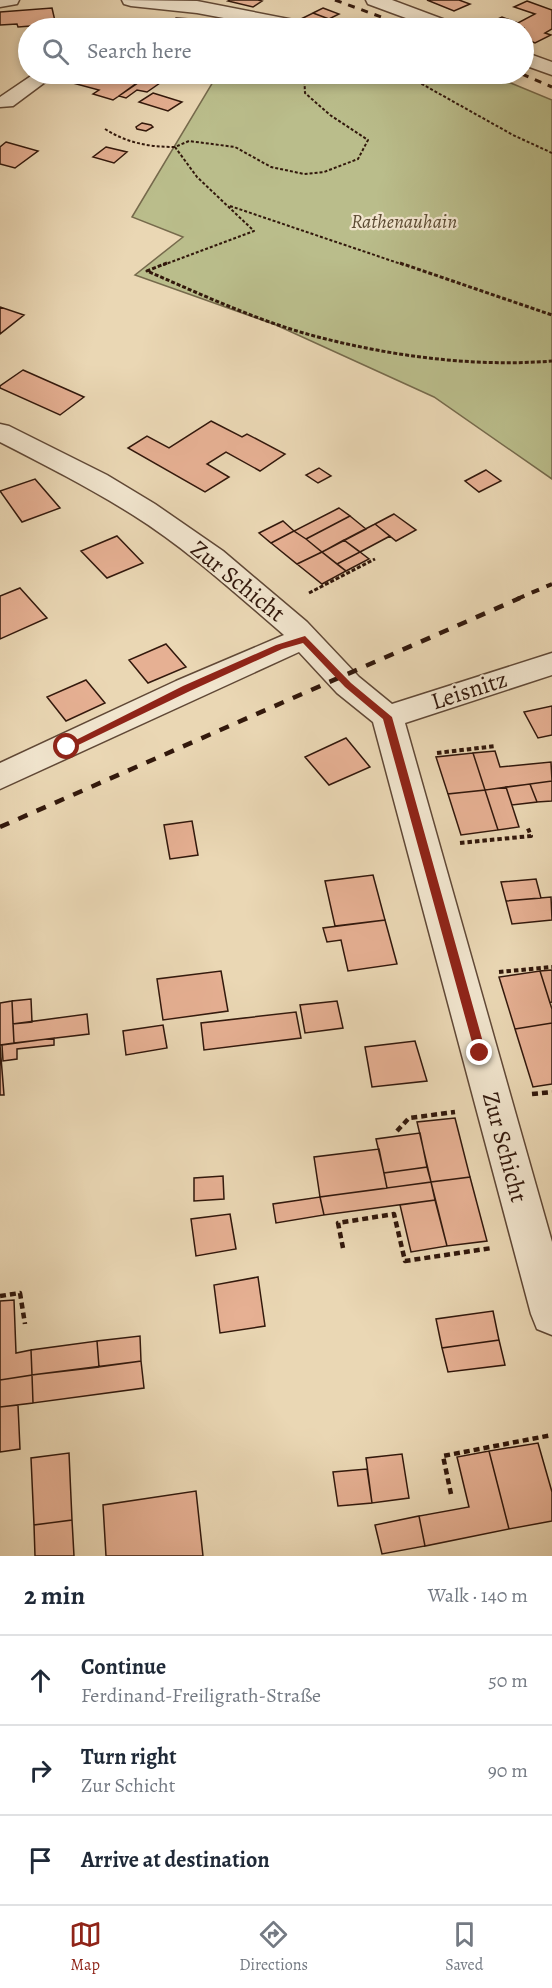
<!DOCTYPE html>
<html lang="en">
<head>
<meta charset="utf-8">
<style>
  body { margin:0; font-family:Alegreya,serif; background:#f6f6f7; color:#1f2937 }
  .stop { position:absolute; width:18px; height:18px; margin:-14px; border:4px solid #8f2418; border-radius:50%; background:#fff }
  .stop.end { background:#8f2418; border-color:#fff; box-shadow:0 2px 6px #0008 }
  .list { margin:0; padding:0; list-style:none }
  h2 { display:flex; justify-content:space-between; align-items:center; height:78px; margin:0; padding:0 24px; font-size:26px }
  h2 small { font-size:20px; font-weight:400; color:#747a83 }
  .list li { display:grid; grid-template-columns:39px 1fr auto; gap:18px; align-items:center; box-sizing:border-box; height:90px; padding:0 24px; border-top:2px solid #e0e1e3 }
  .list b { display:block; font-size:22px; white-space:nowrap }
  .list p { margin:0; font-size:20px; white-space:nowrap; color:#747a83 }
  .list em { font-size:20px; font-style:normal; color:#747a83 }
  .icon { flex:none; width:33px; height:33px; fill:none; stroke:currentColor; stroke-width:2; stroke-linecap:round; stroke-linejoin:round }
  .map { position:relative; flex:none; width:552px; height:1556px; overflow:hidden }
  .search { position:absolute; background:#fff; box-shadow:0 3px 9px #0003; left:18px; right:18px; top:18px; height:66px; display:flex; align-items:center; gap:15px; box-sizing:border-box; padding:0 21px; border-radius:33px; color:#747a83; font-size:22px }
  .sheet { height:348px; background:#fff }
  nav { display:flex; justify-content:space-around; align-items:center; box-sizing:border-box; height:84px; border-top:2px solid #e0e1e3; background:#fff; font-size:16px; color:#747a83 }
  nav a { display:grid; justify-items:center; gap:3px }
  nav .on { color:#8f2418 }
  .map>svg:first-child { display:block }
</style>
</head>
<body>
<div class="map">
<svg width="552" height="1556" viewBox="0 0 552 1556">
  <rect width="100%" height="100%" fill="#ead7b4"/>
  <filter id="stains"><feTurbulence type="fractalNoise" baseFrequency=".00333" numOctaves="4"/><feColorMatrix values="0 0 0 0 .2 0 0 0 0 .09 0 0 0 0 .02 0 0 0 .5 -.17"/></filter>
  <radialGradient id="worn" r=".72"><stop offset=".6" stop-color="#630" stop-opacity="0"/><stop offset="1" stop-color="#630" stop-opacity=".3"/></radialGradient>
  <!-- green -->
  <path fill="#babd8b" stroke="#766a4c" stroke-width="1.5" d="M206 74H489L552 100V479L434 397 276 325 135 275 183 237 132 217 216 77Z"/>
  <!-- building -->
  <path fill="#e6b093" stroke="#32180c" stroke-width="1.5" d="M230 0H258L262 1 253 7 228 1Z
    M427 0H459L470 4 454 11Z
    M527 1 552 10V29L545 33 551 35 535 43 524 38V28H498L487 24 502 17 518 23 535 14 514 7Z
    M52 8 55 21 44 22V25L18 27 17 24 0 25V12Z
    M323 8 339 14 329 19 313 13Z
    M313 13 329 19 319 24 303 18Z
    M176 18 191 19 189 25H174Z
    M61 74H151L113 100 93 94 99 90 54 78Z
    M145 77 160 83 147 92 137 90 126 98 119 96Z
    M153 93 182 102 168 111 139 102Z
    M142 123 151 125 153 127 146 131 137 129 136 127Z
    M6 142 38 151 15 168 0 164V147Z
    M106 147 127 152 114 163 93 157Z
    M0 307 24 315 0 334Z
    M23 370 84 397 60 415 0 388V386Z
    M211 421 242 437 247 434 285 454 260 471 226 452 207 464 229 477 205 492 128 448 147 436 169 448Z
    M319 468 331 476 318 483 306 475Z
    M486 470 501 481 479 492 465 481Z
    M35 479 60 508 22 522 0 491Z
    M339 508 350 516 306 539 294 531Z
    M394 514 416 530 396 541 375 524Z
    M350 516 366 529 322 552 306 539Z
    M283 521 294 531 271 543 259 533Z
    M375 524 390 536 360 552 344 540Z
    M294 531 306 539 322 552 297 564 271 543Z
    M117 536 143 563 107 578 81 551Z
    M344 540 360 552 337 564 322 552Z
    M322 552 346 571 322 584 297 564Z
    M360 552 369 559 346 571 337 564Z
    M20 588 47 618 0 639V596Z
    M166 644 186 667 148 683 129 660Z
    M86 680 105 703 66 721 47 697Z
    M552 706V735L538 738 524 712Z
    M346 738 370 767 329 785 305 757Z
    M495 751 500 767 551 762 552 781 485 790 473 753Z
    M473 753 485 790 448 794 436 757Z
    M552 781V801L537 802 530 784Z
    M530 784 537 802 512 805 506 787Z
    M506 787 519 827 498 830 485 790Z
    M485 790 498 830 461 835 448 794Z
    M192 821 198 855 170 859 164 825Z
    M373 875 385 920 335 926 325 881Z
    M536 879 541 898 506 901 501 882Z
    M551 897 552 920 512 924 506 901Z
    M385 920 397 964 348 971 341 940 327 942 323 928Z
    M552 970V1002L550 1003 540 971Z
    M221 971 228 1011 163 1020 157 979Z
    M540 971 552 1009V1023L515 1029 499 977Z
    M31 999 32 1022 13 1024 12 1001Z
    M12 1001 14 1043 0 1045V1003Z
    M337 1001 343 1028 305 1033 300 1005Z
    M296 1012 301 1038 204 1050 201 1023Z
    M87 1014 89 1034 14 1043 13 1024Z
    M552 1023V1084L533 1087 515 1029Z
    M163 1025 167 1048 126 1055 123 1031Z
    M54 1038V1045L17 1049V1059L3 1061 2 1045Z
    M415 1041 427 1081 372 1087 365 1047Z
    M0 1045 4 1095H0Z
    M455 1118 470 1177 431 1182 417 1122Z
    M420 1133 427 1167 384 1173 376 1139Z
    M379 1149 387 1188 320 1197 314 1157Z
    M427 1167 431 1182 387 1188 384 1173Z
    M223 1176 224 1199 194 1201V1178Z
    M470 1177 487 1241 447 1246 431 1182Z
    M431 1182 435 1200 324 1215 320 1197Z
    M320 1197 324 1215 276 1223 273 1204Z
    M435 1200 447 1246 411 1252 400 1205Z
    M230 1214 236 1249 196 1256 191 1219Z
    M258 1277 265 1326 220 1333 214 1285Z
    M14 1300 16 1353 31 1350 32 1375 0 1380V1301Z
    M493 1311 499 1340 442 1348 436 1319Z
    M140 1336 141 1361 99 1367 97 1341Z
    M499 1340 505 1365 448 1372 442 1348Z
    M97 1341 99 1367 32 1375 31 1350Z
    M141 1361 144 1388 33 1403 32 1375Z
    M32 1375 33 1403 0 1407V1380Z
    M18 1405 20 1449 0 1452V1407Z
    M538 1443 552 1492V1521L509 1529 489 1451Z
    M489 1451 509 1529 425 1546 419 1516 469 1507 457 1457Z
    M69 1453 72 1520 34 1525 31 1458Z
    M402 1454 409 1498 372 1503 366 1458Z
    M367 1469 372 1503 338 1506 333 1472Z
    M196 1491 203 1556H106L103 1505Z
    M419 1516 425 1546 382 1554 375 1525Z
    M72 1520 74 1556H35L34 1525Z"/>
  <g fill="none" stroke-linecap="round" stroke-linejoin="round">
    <!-- minor casing -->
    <g stroke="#604836" stroke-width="3">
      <path id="minor" d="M0 0H19L17 4 0 7Z
        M122 0 197 1 304 22 311 24 314 28H278L197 13 131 6 124 4Z
        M366 0H392L456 24 459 28H433L368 4Z
        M524 52 552 62V75L524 65Z
        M34 74H56L13 106 0 107V97Z
        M0 424 9 426 107 475 155 504 223 551 307 622 359 677 392 704 552 653V675L405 723 552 1242V1335L537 1329 531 1314 373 722 337 693 299 652 0 789V763L176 681 284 635C235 593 187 549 133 515 90 488 45 465 0 442Z"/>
    </g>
    <!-- path-far3 -->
    <path stroke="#32180c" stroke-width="2" stroke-dasharray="3 2" stroke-linecap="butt" d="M333 26 362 27
      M404 74 513 135 552 153
      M105 129C127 143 149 147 175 147
      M230 206 404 265
      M163 265 254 231 197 177 175 147 189 141 235 147 271 167 304 174 324 172 358 159 368 140 330 115 305 93 304 74"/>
    <!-- path-far2 -->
    <path stroke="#32180c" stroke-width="3" stroke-dasharray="4 2" stroke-linecap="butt" d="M167 263 147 271C205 296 264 324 326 339 398 357 477 367 552 361
      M400 263 552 315
      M309 593 375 559"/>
    <!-- path-far1 -->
    <path stroke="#32180c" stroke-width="4" stroke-dasharray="4.5 3" stroke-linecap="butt" d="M437 753 496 746
      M460 843 531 836 527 826
      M499 972 552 967"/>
    <!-- path -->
    <path stroke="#32180c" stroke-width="4.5" stroke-dasharray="6 4" stroke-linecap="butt" d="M532 1094 552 1092
      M397 1131 409 1118 455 1112
      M343 1248 338 1223 394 1214 405 1261 492 1248
      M0 1296 20 1293 25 1324
      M451 1494 443 1456 552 1435"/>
    <!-- minor -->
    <use href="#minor" fill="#f1e5ce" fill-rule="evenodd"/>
    <!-- rail-far2 -->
    <path stroke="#32180c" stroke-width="3" stroke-dasharray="7 7" stroke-linecap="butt" d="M335 0 411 28
      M522 74 552 87"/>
    <!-- rail-far1 -->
    <path stroke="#32180c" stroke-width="4" stroke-dasharray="8 8" stroke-linecap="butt" d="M517 599 552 584"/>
    <!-- rail -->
    <path stroke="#32180c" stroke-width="4.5" stroke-dasharray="10 10" stroke-linecap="butt" d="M0 827 520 598"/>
  </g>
  <!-- route -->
  <path fill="#8f2418" d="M305 636 351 683 392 717 486 1053 484 1057H476L475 1053 383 719 345 687 303 643 282 649 190 691 70 749 67 750 62 747 183 686 276 645Z"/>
  <g text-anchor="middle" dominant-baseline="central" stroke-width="4.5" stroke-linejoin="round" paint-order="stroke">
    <!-- far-park labels -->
    <g font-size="20" font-style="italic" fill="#5b4a32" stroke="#f1e5ce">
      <text x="404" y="221">Rathenauhain</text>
    </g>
    <!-- street labels -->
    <g font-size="24" fill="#32180c" stroke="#f1e5ce">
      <text transform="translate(238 581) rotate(39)">Zur Schicht</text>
      <text transform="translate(469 690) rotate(-18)">Leisnitz</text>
      <text transform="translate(505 1147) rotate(75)">Zur Schicht</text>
    </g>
  </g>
  <rect width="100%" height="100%" filter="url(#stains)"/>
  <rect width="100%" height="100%" fill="url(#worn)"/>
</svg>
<div class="stop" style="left:67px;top:747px"></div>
<div class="stop end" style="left:480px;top:1053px"></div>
<div class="search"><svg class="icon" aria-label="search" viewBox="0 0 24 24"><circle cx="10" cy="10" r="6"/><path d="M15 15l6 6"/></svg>Search here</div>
</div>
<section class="sheet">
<h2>2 min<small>Walk · 140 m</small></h2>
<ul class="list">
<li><svg class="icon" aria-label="ahead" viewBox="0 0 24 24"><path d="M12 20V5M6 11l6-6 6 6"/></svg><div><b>Continue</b><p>Ferdinand-Freiligrath-Straße</p></div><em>50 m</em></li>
<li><svg class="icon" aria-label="right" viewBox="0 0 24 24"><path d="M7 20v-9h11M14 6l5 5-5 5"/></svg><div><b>Turn right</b><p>Zur Schicht</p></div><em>90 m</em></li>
<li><svg class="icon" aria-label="arrive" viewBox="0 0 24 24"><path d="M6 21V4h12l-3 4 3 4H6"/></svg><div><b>Arrive at destination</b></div></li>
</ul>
</section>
<nav>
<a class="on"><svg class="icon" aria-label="map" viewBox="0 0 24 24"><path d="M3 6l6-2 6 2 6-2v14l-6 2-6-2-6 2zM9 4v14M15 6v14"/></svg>Map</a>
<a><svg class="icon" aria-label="directions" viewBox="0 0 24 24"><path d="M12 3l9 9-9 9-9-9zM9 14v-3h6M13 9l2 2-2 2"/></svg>Directions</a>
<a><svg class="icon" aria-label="saved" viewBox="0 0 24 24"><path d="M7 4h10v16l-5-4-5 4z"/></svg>Saved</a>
</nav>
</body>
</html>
